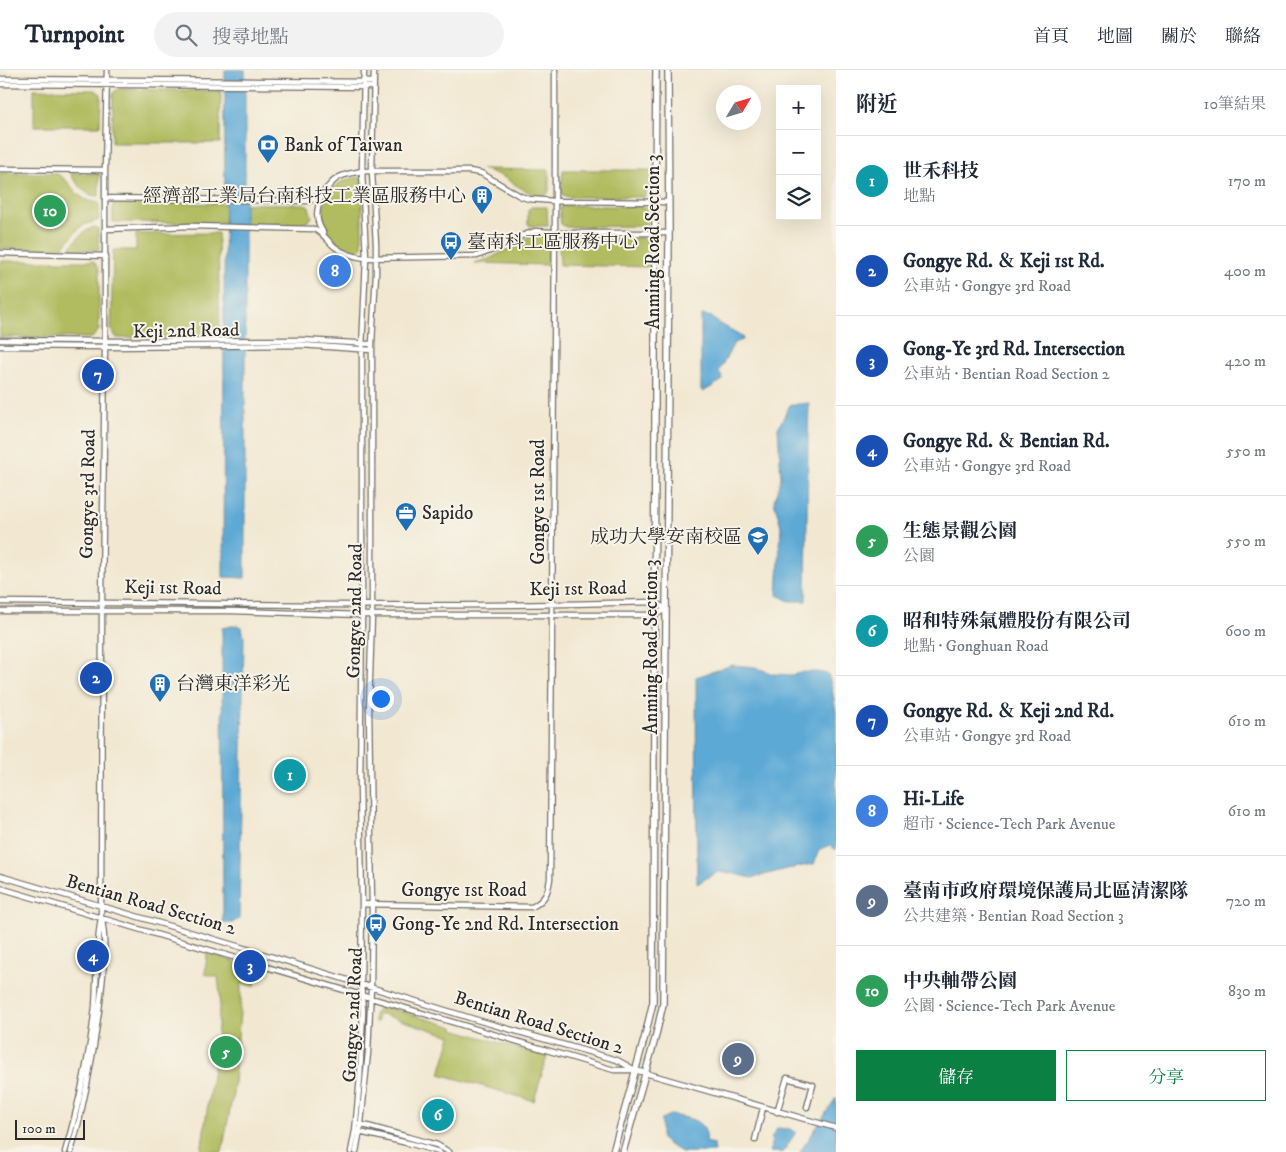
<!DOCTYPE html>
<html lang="zh-TW">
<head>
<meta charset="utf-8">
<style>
  body { margin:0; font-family:"IM FELL DW Pica","Noto Serif TC",serif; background:#f2f2f3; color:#1f2937 }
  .controls { position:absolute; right:15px; top:15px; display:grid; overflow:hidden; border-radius:0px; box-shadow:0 5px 20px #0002 }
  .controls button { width:45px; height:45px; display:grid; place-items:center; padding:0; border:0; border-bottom:1px solid #e0e1e3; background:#fff; color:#1f2937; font:25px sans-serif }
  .compass { position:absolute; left:716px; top:15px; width:45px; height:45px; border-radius:50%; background:#fff; box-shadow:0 5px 20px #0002; rotate:52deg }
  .scale { position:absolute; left:15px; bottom:12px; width:70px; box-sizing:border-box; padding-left:5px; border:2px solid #2b2b2b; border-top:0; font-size:14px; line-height:18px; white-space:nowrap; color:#2b2b2b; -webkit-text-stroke:4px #f7f3e8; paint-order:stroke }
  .you { position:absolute; left:380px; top:628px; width:18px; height:18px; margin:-12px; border:4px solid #fff; border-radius:50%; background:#1a73e8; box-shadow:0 0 0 8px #1a73e833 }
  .badge { display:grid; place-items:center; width:32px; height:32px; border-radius:50%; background:#0b8043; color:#fff; font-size:16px; font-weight:700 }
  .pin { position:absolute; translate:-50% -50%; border:2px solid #fff; box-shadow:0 1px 5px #0006 }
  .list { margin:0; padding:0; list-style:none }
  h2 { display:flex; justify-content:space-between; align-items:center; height:65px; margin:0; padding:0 20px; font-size:21px }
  h2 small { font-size:16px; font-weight:400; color:#747a83 }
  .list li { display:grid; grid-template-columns:32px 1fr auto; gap:15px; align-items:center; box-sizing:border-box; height:90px; padding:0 20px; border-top:1px solid #e0e1e3 }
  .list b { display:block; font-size:19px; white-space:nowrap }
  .list p { margin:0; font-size:16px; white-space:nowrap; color:#747a83 }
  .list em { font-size:16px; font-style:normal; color:#747a83 }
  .actions { display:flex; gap:10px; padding:15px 20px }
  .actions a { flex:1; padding:11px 0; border:1px solid #0b8043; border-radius:0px; text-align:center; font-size:18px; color:#0b8043 }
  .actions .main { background:#0b8043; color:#fff }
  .icon { flex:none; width:28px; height:28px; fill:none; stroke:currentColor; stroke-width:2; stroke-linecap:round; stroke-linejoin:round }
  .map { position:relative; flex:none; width:836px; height:1082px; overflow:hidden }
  header { display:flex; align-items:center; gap:30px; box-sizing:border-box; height:70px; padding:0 25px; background:#fff; border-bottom:1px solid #e0e1e3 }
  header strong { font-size:24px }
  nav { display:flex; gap:28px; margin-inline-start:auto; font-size:18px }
  .search { width:350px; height:45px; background:#f2f2f3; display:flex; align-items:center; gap:12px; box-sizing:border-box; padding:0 18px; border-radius:28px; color:#747a83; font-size:19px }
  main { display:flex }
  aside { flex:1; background:#fff }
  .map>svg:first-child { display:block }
</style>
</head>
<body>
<header>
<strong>Turnpoint</strong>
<div class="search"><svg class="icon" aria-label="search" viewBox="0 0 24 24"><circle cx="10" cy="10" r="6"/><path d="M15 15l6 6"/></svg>搜尋地點</div>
<nav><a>首頁</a><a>地圖</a><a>關於</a><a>聯絡</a></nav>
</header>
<main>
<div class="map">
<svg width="836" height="1082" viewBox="0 0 836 1082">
  <rect width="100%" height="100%" fill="#f7f3e8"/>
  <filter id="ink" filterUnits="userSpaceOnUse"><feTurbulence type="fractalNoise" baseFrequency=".02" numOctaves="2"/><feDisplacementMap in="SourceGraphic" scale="10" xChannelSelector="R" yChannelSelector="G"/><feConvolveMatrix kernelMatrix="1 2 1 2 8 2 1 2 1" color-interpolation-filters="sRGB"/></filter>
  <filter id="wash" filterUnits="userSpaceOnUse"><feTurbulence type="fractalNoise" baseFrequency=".0096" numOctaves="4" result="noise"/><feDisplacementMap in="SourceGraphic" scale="20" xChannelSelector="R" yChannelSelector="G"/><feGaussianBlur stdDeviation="1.12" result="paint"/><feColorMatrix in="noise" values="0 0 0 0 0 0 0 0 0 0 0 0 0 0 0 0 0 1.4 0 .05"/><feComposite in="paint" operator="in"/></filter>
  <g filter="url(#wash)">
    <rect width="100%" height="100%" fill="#f2e8d2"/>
    <!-- green -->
    <path fill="#b0bc5e" stroke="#6e7444" d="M34 19 95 20 101 24 100 56H34Z
      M119 19 221 21 220 73H112L113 25 115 21Z
      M481 99 549 100V120L548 123 542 127C528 123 517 116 505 108 498 104 489 101 481 99Z
      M563 100H651V114L644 127H568L563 125 561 120Z
      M0 103H54C68 107 72 121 83 128 88 132 94 131 99 133V150L81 156 64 176 59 179H0Z
      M72 103 99 104V126C85 126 80 117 72 107L71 105Z
      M358 107 361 109 362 114V177C353 188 335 176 329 166 321 154 321 137 329 125 337 112 343 110 358 107Z
      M113 133 305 134 309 137 312 147C309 151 306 153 301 154L113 152Z
      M565 135 646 137 648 141V154L646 156 566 157 561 154 560 145 561 137Z
      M531 137H547L548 156H531L528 154V140Z
      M94 157 98 158 99 180H71V177C77 168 83 161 94 157Z
      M218 163 220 267 117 268 111 261 113 180H136V164Z
      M541 165 546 167 548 170V195L474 193 489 189 528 168Z
      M566 165 644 168 649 175 652 176V197L560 195C560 183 556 173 566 165Z
      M0 191H94L99 199V260L92 268 0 267Z
      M207 883 256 898 255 916 241 913V931L233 1024 222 1082H201L217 970 220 925 218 907 205 904Z
      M382 937 390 938 454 957V959L547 987 534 1031 440 1004 451 966 381 944 377 947V952H374C374 942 374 942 382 937Z"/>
    <!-- water -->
    <path fill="#5ca9d5" stroke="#446a80" d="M225 0H245V508L223 507Z
      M702 245 712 247 717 252 742 266 743 270 734 273 719 301 723 310 703 322 701 320V247Z
      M809 333 808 372 806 531H789L777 525 781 456 774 431 781 407 778 358 790 335Z
      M237 555 242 557 244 567 239 849 232 853H223L222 558Z
      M732 595 755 597 773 604 792 605 804 602H817L828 604 832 617 836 643V780L830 775 819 780 814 794 787 799 752 808 735 804 717 802 697 814 696 607Z
      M836 1028V1082H800Z
      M670 1045C683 1047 702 1048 706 1064 707 1067 706 1070 706 1072L714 1074V1082H682L670 1076 661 1069V1049Z
      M777 1058 790 1059 796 1062 783 1082H770L772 1067Z"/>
  </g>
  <g filter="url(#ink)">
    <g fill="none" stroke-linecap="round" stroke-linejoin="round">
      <!-- minor casing -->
      <g stroke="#716d65" stroke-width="7">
        <path id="minor" d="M0 9 374 12
          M0 14 374 17
          M0 99 105 100
          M322 124C317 138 314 149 323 162
          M106 128 308 131C323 127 325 118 336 109 343 104 353 103 362 101H469L481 103 520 126 529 129 554 131 668 132
          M106 159 191 156 314 159C325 164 327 171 335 177 344 184 355 187 366 188L477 186 495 179 521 166 535 161 566 163H669
          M0 183 106 186
          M0 270 105 271 301 270 372 274
          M0 276 105 277 301 275 372 280
          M0 532C110 532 219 535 329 535 438 536 546 535 654 532L666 539
          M0 541H232L362 545H655L666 539
          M0 806 237 876 477 950 617 990 635 1000 836 1058
          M0 818 614 1000H634
          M362 834 532 837C545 830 548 823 550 809L555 162V0
          M777 1042 787 1008 813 1015 807 1037
          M360 1054 437 1075 449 1082
          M359 1062 412 1074 439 1082
          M755 1070 763 1038
          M65 1082C79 1034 90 985 95 936 97 906 96 876 101 848L102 532 105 277V100L107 0
          M71 1082C85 1032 94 983 100 932 103 907 107 875 102 851
          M351 1082 355 1061 360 1007 363 941 361 914 362 834 360 715 362 545V279L366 188 362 101 364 0
          M356 1082 361 1054 368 983 371 917 372 834 369 638 372 545V274L376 203V174L372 102 374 0"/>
      </g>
      <!-- major casing -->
      <g stroke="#716d65" stroke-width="8">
        <path id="major" d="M613 1082 645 966 653 932 655 346V131L656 0
          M623 1082 655 969 663 934 669 167 668 0"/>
      </g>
      <!-- minor -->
      <use href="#minor" stroke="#fff" stroke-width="4.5"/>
      <!-- major -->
      <use href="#major" stroke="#fff" stroke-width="5.5"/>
    </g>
  </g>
  <!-- icons -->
  <defs>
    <g id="bank-pin" transform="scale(1.125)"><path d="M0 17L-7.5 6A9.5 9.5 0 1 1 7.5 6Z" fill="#1f6fb2" stroke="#f7f3e8"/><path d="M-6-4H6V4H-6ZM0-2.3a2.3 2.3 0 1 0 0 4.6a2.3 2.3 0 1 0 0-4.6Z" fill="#fff"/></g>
    <g id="building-pin" transform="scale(1.125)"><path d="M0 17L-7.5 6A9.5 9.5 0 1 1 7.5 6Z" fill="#1f6fb2" stroke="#f7f3e8"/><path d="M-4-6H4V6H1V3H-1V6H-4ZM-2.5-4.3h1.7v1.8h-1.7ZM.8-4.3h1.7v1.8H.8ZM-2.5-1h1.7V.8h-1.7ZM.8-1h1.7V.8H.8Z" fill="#fff"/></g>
    <g id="bus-pin" transform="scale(1.125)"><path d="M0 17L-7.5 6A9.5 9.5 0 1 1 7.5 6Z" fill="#1f6fb2" stroke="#f7f3e8"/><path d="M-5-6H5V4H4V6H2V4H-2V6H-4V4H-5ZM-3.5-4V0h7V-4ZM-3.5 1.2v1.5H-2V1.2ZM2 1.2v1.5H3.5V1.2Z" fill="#fff"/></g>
    <g id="office-pin" transform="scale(1.125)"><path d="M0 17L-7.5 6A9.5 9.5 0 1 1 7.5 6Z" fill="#1f6fb2" stroke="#f7f3e8"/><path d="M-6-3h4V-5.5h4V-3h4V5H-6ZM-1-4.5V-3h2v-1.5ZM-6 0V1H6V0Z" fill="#fff"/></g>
    <g id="university-pin" transform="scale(1.125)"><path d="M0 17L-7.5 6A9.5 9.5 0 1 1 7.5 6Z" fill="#1f6fb2" stroke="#f7f3e8"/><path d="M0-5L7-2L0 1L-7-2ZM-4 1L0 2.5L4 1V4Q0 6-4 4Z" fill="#fff"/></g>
  </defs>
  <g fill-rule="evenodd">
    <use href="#bank-pin" x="268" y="75"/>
    <use href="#building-pin" x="482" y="126"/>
    <use href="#bus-pin" x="451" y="172"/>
    <use href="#office-pin" x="406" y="443"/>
    <use href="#university-pin" x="758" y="467"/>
    <use href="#building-pin" x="160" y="614"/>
    <use href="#bus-pin" x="376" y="854"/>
  </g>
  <g text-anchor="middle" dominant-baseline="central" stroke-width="4" stroke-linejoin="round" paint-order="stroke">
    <!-- poi labels -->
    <g font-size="19" fill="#2b2b2b" stroke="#f7f3e8" text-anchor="start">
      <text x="284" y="75">Bank of Taiwan</text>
      <text x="466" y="126" text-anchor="end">經濟部工業局台南科技工業區服務中心</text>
      <text x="467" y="172">臺南科工區服務中心</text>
      <text x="422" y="443">Sapido</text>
      <text x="742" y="467" text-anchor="end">成功大學安南校區</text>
      <text x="176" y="614">台灣東洋彩光</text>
      <text x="392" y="854">Gong-Ye 2nd Rd. Intersection</text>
    </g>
    <!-- street labels -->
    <g font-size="19" fill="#2b2b2b" stroke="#f7f3e8">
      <text transform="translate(653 172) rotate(-90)">Anming Road Section 3</text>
      <text transform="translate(186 261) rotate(-1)">Keji 2nd Road</text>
      <text transform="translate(88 424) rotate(-89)">Gongye 3rd Road</text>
      <text transform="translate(538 432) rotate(-90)">Gongye 1st Road</text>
      <text transform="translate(173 518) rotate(1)">Keji 1st Road</text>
      <text transform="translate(578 519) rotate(-1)">Keji 1st Road</text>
      <text transform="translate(355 541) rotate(-89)">Gongye 2nd Road</text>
      <text transform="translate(651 577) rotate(-90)">Anming Road Section 3</text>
      <text x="464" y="820">Gongye 1st Road</text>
      <text transform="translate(151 835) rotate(16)">Bentian Road Section 2</text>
      <text transform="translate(353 945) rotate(-87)">Gongye 2nd Road</text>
      <text transform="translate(539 953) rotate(17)">Bentian Road Section 2</text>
    </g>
  </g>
</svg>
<div class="controls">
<button>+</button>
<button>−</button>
<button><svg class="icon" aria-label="layers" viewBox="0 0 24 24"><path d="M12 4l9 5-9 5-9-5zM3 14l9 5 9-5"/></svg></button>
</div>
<svg class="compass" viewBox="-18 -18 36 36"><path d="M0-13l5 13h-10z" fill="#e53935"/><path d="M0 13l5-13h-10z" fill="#747a83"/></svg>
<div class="scale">100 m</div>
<div class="you"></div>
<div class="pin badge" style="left:290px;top:705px;background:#0f9aa8">1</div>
<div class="pin badge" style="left:96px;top:608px;background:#1a4fb4">2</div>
<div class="pin badge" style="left:250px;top:896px;background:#1a4fb4">3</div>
<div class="pin badge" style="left:93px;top:886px;background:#1a4fb4">4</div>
<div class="pin badge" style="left:226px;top:982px;background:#2e9e5b">5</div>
<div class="pin badge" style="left:438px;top:1045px;background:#0f9aa8">6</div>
<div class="pin badge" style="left:98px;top:305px;background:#1a4fb4">7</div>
<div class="pin badge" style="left:335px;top:201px;background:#3f7fe0">8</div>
<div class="pin badge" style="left:738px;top:989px;background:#5c6f8a">9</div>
<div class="pin badge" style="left:50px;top:141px;background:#2e9e5b">10</div>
</div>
<aside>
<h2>附近<small>10筆結果</small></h2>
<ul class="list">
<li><span class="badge" style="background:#0f9aa8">1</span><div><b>世禾科技</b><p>地點</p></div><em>170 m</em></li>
<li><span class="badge" style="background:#1a4fb4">2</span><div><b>Gongye Rd. ＆ Keji 1st Rd.</b><p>公車站 · Gongye 3rd Road</p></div><em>400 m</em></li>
<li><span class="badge" style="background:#1a4fb4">3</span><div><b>Gong-Ye 3rd Rd. Intersection</b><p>公車站 · Bentian Road Section 2</p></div><em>420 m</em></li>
<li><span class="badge" style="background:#1a4fb4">4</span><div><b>Gongye Rd. ＆ Bentian Rd.</b><p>公車站 · Gongye 3rd Road</p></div><em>550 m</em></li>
<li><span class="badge" style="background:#2e9e5b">5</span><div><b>生態景觀公園</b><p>公園</p></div><em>550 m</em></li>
<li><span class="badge" style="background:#0f9aa8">6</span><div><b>昭和特殊氣體股份有限公司</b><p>地點 · Gonghuan Road</p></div><em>600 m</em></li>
<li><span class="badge" style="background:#1a4fb4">7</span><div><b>Gongye Rd. ＆ Keji 2nd Rd.</b><p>公車站 · Gongye 3rd Road</p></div><em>610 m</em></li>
<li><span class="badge" style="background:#3f7fe0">8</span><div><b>Hi-Life</b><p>超市 · Science-Tech Park Avenue</p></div><em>610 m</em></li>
<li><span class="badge" style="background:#5c6f8a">9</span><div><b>臺南市政府環境保護局北區清潔隊</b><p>公共建築 · Bentian Road Section 3</p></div><em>720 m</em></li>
<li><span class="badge" style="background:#2e9e5b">10</span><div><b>中央軸帶公園</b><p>公園 · Science-Tech Park Avenue</p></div><em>830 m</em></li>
</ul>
<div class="actions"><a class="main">儲存</a><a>分享</a></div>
</aside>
</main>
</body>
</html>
